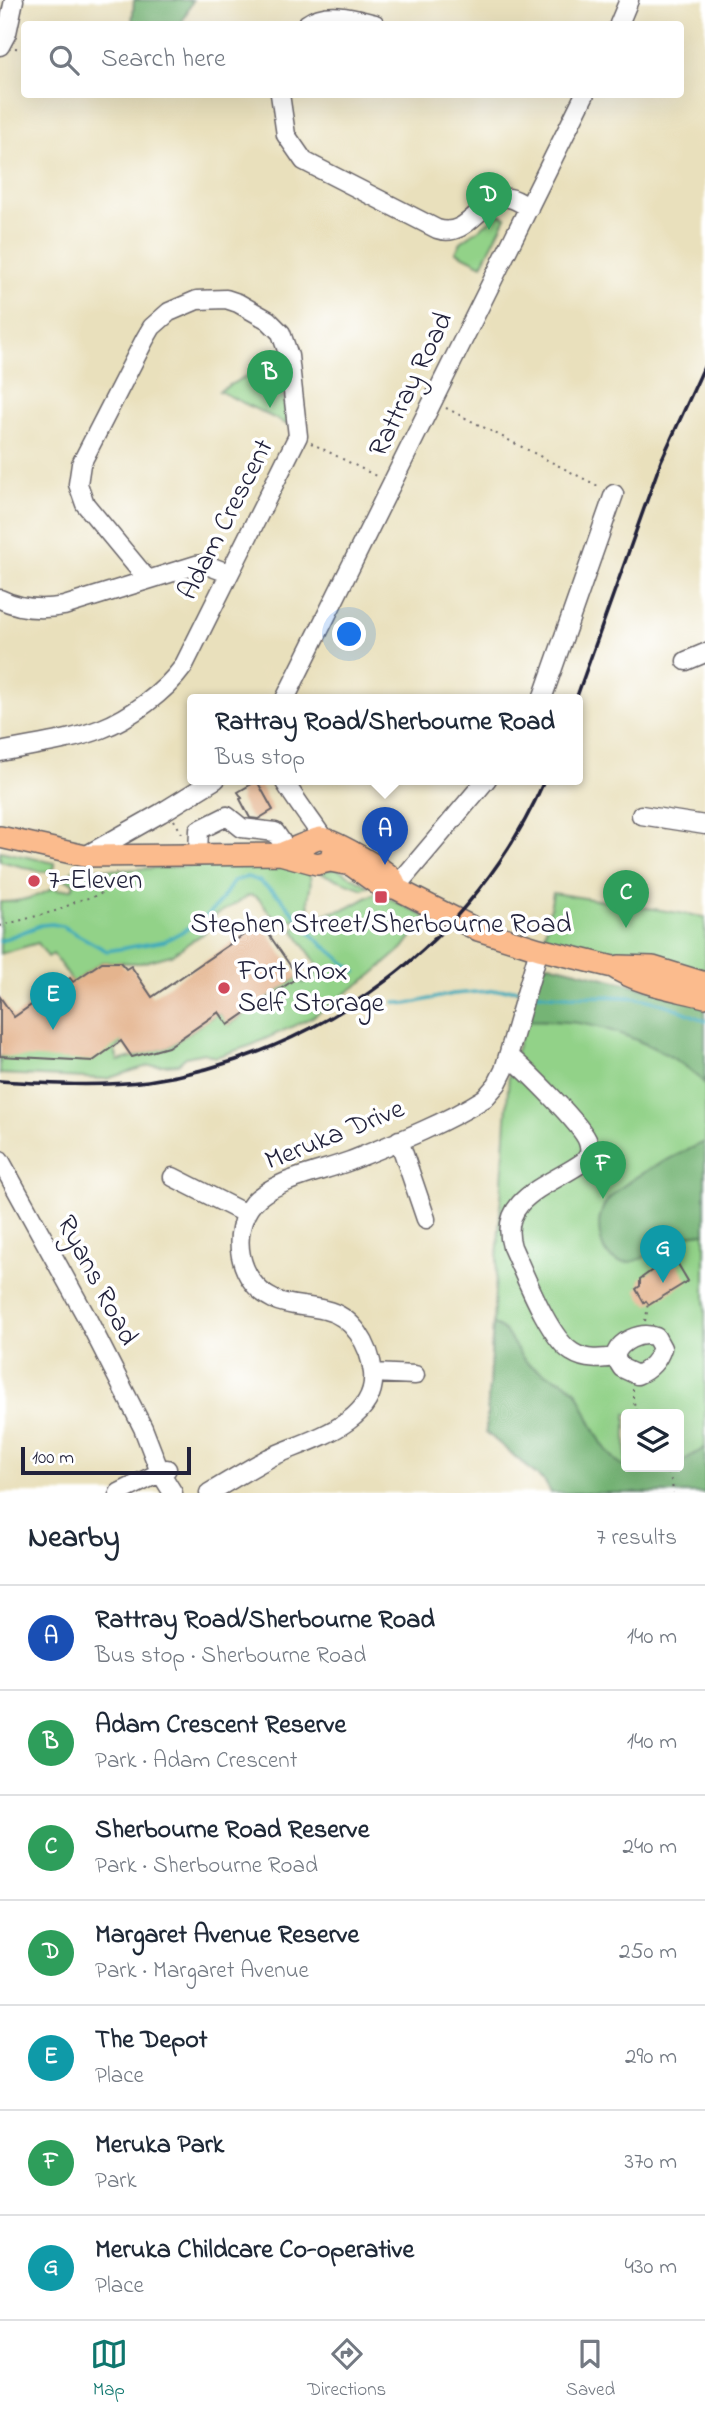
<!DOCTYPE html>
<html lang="en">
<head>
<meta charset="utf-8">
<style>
  body { margin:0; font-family:"Indie Flower",sans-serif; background:#f2f2f3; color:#1f2937 }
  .controls { position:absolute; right:21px; bottom:21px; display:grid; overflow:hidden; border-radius:7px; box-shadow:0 7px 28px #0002 }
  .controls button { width:63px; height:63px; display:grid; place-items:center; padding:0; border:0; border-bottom:2px solid #e0e1e3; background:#fff; color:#1f2937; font:35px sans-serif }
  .scale { position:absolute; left:21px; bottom:18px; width:170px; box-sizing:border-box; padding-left:7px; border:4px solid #22223b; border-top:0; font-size:19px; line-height:24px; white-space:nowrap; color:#22223b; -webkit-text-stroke:5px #fff; paint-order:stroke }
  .you { position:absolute; left:350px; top:635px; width:24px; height:24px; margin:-18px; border:5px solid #fff; border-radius:50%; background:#1a73e8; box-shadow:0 0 0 10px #1a73e833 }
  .badge { display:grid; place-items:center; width:46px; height:46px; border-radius:50%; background:#0f766e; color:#fff; font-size:23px; font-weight:700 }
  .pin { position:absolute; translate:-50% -58px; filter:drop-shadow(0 2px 4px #0008) }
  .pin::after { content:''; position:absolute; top:37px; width:24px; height:21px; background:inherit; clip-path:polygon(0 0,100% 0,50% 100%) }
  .popup { position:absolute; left:187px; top:694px; width:396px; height:91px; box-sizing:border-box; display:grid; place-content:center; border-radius:7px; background:#fff; filter:drop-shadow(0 2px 5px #0005); font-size:23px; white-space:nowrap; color:#747a83 }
  .popup b { font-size:26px; color:#1f2937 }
  .popup::after { content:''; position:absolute; left:50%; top:100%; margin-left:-14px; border:14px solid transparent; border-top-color:#fff }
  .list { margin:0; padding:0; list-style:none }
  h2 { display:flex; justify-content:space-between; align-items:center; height:91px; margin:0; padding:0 28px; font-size:30px }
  h2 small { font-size:23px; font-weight:400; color:#747a83 }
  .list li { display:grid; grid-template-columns:46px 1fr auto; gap:21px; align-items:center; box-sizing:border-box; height:105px; padding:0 28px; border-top:2px solid #e0e1e3 }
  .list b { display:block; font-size:26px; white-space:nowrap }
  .list p { margin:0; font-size:23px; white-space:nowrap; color:#747a83 }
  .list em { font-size:23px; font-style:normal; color:#747a83 }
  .icon { flex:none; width:38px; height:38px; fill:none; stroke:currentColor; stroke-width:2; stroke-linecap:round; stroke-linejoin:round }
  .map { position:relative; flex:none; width:705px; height:1493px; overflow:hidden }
  .search { position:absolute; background:#fff; box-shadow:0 7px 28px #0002; left:21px; right:21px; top:21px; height:77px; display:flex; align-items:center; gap:18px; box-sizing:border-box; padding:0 24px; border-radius:7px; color:#747a83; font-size:26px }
  .sheet { height:826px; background:#fff }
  nav { display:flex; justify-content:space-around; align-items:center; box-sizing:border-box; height:98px; border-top:2px solid #e0e1e3; background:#fff; font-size:19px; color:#747a83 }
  nav a { display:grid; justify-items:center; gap:4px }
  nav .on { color:#0f766e }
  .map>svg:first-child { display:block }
</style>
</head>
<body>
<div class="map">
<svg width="705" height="1493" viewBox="0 0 705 1493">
  <rect width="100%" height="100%" fill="#fff"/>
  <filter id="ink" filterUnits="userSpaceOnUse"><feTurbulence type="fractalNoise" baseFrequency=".0143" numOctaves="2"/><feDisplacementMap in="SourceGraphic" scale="14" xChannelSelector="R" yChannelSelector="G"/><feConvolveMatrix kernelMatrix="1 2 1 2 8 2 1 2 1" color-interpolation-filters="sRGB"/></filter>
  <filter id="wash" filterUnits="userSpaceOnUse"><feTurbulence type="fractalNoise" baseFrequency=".00686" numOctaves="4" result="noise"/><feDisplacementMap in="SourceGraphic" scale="28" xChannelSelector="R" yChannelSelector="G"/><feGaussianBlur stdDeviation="1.57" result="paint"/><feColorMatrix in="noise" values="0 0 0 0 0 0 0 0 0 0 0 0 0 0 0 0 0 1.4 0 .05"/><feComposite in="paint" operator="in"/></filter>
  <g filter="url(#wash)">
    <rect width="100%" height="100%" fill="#e9e0bc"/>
    <!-- green -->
    <path fill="#92d288" stroke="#5a7a62" stroke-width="2" fill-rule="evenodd" d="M500 214 506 217 482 265 456 252 461 242Z
      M277 359 288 425 219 391Z
      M0 851 55 863V867L49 872H42L0 861Z
      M241 863H271L308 869C315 887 305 897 309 907L294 920C289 919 281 920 276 918 264 912 264 897 250 895L209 919 206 923 208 930 171 955 141 963 102 962 78 979 123 1044 115 1050 118 1061 168 1047 219 1012 229 1025 298 977 303 983 321 970 293 929 309 918 348 908 377 892 426 917 403 948 372 975 311 1018 252 1045 216 1057 204 1053 186 1057 178 1064 148 1066 106 1079 0 1074V1056L116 1044 53 954 48 957 38 943 0 954V902C16 903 41 896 55 887L58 890 72 889 74 883 63 879 77 867 120 870Z
      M336 868 368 886 363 889 322 874 323 871Z
      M553 893 705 917V976L667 963 544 939Z
      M547 964 705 1003V1493H551L545 1482 486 1432 509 1073 543 967ZM626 1414H679V1467H626Z"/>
    <!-- forest -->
    <path fill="#75b474" stroke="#4c6b58" stroke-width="2" d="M134 0H193L181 24H132Z
      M549 964 705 1003V1084C680 1055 622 1031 584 1024 565 1021 545 1021 525 1020L539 971Z
      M705 1142V1233C698 1234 690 1234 684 1236 663 1241 643 1266 620 1262 608 1259 603 1250 601 1240 598 1229 598 1219 603 1208 614 1182 679 1154 705 1142Z
      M493 1325C512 1330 514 1353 529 1364 544 1376 564 1377 577 1392 592 1422 605 1471 646 1473 658 1473 667 1467 679 1467V1463L705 1448V1493H551L545 1482 486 1432Z"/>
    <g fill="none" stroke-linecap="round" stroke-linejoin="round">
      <!-- stream -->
      <path stroke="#3caaba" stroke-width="3.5" d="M0 941 41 925 52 924 62 926 107 951 165 941 203 920 219 903 234 881 247 877 259 881 279 896 315 938 356 972
        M533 993C568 999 603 994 637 998 661 1001 683 1011 705 1021
        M395 1002 407 1004 453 994 513 989 522 991"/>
    </g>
    <g id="blocks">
      <!-- building -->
      <path fill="#e4b48e" d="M257 781 273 810 258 819 250 818 240 799 242 798 238 792Z
        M261 923 298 977 228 1025 219 1012 168 1047 132 1057 121 1041 93 1061 0 1056V997L14 1017 70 978 73 982 102 962H120L126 969 131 966 152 997Z
        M675 1259 688 1281 649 1305 646 1301 644 1303 636 1289 640 1286V1279L665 1261 667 1264Z"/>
    </g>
  </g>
  <g filter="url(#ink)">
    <use href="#blocks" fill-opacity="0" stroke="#686468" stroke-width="2"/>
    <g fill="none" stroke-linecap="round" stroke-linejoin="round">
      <!-- minor casing -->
      <g stroke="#686468" stroke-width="21">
        <path id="minor" d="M307 24C326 10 353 18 375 24
          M619 24 629 0
          M0 46 7 33 14 0
          M280 94 286 135 304 161 437 229C469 240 483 193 509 198 516 199 523 204 529 208
          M0 599C20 609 42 610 64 606L196 565 204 564 228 573
          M686 661 705 653
          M285 699 585 94
          M542 699 614 494
          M0 752C33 745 70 741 101 729 130 718 165 692 183 667L298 436 289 356 281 333 268 320 238 303 226 299 197 300 169 312 152 327 145 339 81 464 78 484 85 504 147 579
          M283 779C295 800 310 818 323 838
          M641 815 705 825
          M198 854 199 830 227 816 242 828 275 832 288 851
          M85 856 161 813 216 779
          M395 888 487 779
          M509 1056C524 1068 583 1126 588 1142 591 1151 589 1157 583 1162 551 1185 497 1198 512 1247 524 1273 549 1338 572 1352 586 1361 601 1359 615 1357 618 1341 641 1331 656 1337L662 1348C658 1361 649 1370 637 1375L622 1368 615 1357
          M399 1140 426 1219
          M0 1160 87 1318 143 1428 160 1472 173 1493
          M173 1177 246 1214
          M373 1373 415 1375
          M119 1493 167 1469
          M209 1493C229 1481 249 1469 269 1458 304 1441 378 1425 373 1373 370 1345 353 1316 325 1310 307 1305 290 1307 273 1299 238 1282 229 1232 253 1203 273 1180 321 1172 350 1161 395 1143 444 1124 485 1098L497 1084 504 1070 539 949"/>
      </g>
      <!-- major casing -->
      <g stroke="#686468" stroke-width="24">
        <path id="major" d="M0 837 85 856 280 854C288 851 316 838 320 838 330 838 385 869 392 878 395 882 395 883 395 888
          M280 854 317 864 330 861 333 850
          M330 861 351 865 383 888H395L478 930 539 949 613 967C640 985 674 989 705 997
          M619 966 653 967 705 983"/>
      </g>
      <!-- path -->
      <path stroke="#686468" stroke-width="2" stroke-dasharray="2 5" stroke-linecap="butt" d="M15 48 24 49
        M446 408 600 487
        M311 443 378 477
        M174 820 184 837
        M0 926 59 910 77 901 99 895 110 886 116 872
        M645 1321 648 1308 646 1303
        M633 1389V1400L638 1414
        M664 1467 672 1482 673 1493"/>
      <!-- minor -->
      <use href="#minor" stroke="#fff" stroke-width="18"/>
      <!-- major -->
      <use href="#major" stroke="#fbbb8d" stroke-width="21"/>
      <!-- rail -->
      <path stroke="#22223b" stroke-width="3.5" d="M576 699 661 461 705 365
        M0 1081C49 1084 99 1087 148 1081 321 1056 476 940 545 779"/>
    </g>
  </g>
  <!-- markers -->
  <g fill="#d1495b" stroke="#fff" stroke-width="2.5">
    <circle cx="34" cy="881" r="7"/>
    <rect x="374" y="890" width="14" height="14" rx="3.5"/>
    <circle cx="224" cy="988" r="7"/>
  </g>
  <g text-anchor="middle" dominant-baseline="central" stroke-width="7" stroke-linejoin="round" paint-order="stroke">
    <!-- street labels -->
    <g font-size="28" fill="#22223b" stroke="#fff">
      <text transform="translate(412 385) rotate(-64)">Rattray Road</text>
      <text transform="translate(227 520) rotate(-63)">Adam Crescent</text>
      <text transform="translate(335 1136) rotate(-22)">Meruka Drive</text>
      <text transform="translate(96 1281) rotate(62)">Ryans Road</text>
    </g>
    <!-- poi labels -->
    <g font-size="28" fill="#22223b" stroke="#fff" text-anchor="start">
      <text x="48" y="881">7-Eleven</text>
      <text x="381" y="925" text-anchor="middle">Stephen Street/Sherbourne Road</text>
      <text x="238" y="972">Fort Knox<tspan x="238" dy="32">Self Storage</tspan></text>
    </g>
  </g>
</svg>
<div class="controls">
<button><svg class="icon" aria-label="layers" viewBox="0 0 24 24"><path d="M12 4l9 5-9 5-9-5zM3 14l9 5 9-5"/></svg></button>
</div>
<div class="scale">100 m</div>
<div class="you"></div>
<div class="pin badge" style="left:385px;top:865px;background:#1a4fb4">A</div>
<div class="popup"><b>Rattray Road/Sherbourne Road</b>Bus stop</div>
<div class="pin badge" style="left:270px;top:408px;background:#2e9e5b">B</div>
<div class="pin badge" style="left:626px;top:928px;background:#2e9e5b">C</div>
<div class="pin badge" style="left:489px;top:230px;background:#2e9e5b">D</div>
<div class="pin badge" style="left:53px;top:1030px;background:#0f9aa8">E</div>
<div class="pin badge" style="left:603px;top:1199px;background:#2e9e5b">F</div>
<div class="pin badge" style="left:663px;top:1283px;background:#0f9aa8">G</div>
<div class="search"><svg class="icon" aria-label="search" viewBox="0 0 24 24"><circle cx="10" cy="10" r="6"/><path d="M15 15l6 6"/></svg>Search here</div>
</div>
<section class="sheet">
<h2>Nearby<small>7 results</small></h2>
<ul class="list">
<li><span class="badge" style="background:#1a4fb4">A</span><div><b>Rattray Road/Sherbourne Road</b><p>Bus stop · Sherbourne Road</p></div><em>140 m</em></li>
<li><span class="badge" style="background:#2e9e5b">B</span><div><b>Adam Crescent Reserve</b><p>Park · Adam Crescent</p></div><em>140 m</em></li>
<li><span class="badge" style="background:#2e9e5b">C</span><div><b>Sherbourne Road Reserve</b><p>Park · Sherbourne Road</p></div><em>240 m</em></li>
<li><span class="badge" style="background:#2e9e5b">D</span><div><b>Margaret Avenue Reserve</b><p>Park · Margaret Avenue</p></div><em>250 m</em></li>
<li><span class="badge" style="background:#0f9aa8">E</span><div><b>The Depot</b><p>Place</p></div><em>290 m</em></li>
<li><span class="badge" style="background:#2e9e5b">F</span><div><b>Meruka Park</b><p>Park</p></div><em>370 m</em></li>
<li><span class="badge" style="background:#0f9aa8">G</span><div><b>Meruka Childcare Co-operative</b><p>Place</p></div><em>430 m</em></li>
</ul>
</section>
<nav>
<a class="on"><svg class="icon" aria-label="map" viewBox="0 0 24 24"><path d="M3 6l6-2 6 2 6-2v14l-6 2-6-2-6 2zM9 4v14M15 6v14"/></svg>Map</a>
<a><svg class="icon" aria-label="directions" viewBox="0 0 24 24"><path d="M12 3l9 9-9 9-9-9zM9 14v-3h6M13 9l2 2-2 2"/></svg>Directions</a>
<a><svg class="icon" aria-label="saved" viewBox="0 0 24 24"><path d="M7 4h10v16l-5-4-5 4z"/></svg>Saved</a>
</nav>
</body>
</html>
